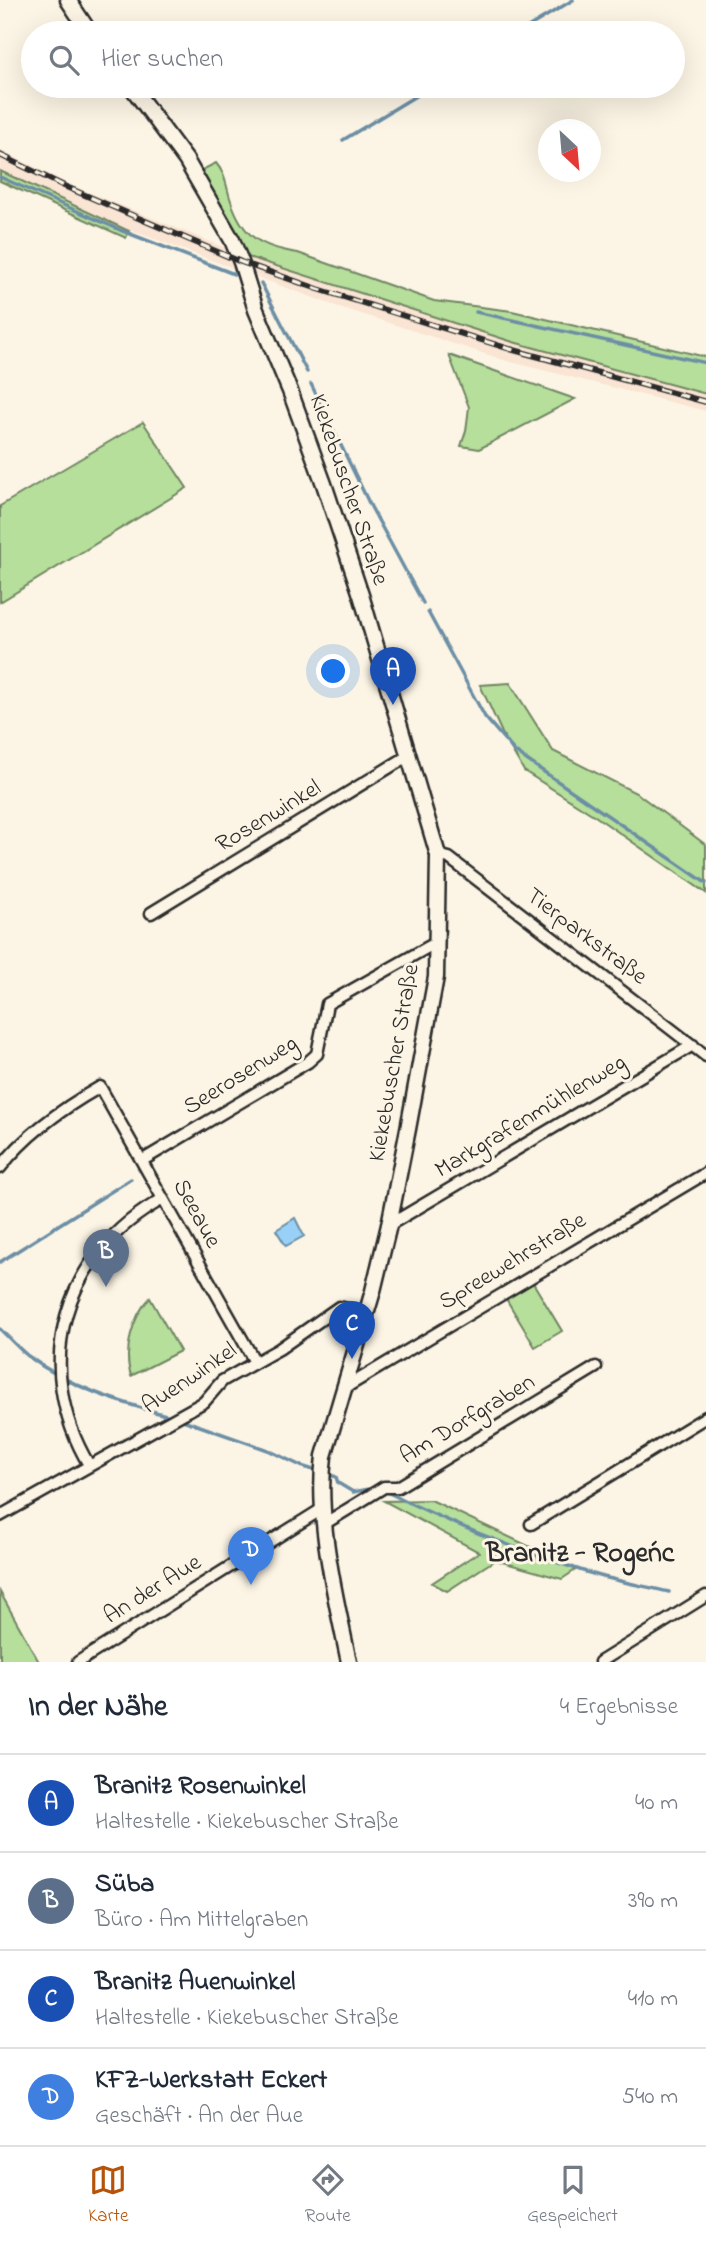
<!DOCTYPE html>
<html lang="de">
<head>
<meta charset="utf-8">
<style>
  body { margin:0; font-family:"Indie Flower",sans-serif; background:#f2f2f3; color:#1f2937 }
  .compass { position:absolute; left:538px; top:119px; width:63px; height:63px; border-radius:50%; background:#fff; box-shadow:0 7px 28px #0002; rotate:154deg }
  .you { position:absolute; left:334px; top:672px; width:24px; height:24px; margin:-18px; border:5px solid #fff; border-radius:50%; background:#1a73e8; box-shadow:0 0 0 10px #1a73e833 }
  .badge { display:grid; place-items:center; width:46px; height:46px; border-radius:50%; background:#b45309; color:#fff; font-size:23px; font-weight:700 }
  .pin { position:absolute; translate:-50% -58px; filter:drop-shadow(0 2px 4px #0008) }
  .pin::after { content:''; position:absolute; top:37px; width:24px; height:21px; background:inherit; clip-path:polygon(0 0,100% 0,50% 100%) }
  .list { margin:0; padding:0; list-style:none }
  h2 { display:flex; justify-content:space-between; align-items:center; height:91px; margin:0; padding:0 28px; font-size:30px }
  h2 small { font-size:23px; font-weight:400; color:#747a83 }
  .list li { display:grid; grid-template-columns:46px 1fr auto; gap:21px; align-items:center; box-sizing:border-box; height:98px; padding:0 28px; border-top:2px solid #e0e1e3 }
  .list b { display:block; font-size:26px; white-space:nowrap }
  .list p { margin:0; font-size:23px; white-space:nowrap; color:#747a83 }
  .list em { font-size:23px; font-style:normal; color:#747a83 }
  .icon { flex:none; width:38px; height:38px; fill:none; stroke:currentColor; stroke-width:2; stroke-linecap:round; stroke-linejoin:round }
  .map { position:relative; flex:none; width:706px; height:1662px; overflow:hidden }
  .search { position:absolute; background:#fff; box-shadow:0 7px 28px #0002; left:21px; right:21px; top:21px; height:77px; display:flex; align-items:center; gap:18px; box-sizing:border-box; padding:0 24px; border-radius:38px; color:#747a83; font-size:26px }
  .sheet { height:483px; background:#fff }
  nav { display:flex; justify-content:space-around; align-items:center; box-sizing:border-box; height:98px; border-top:2px solid #e0e1e3; background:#fff; font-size:19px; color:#747a83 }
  nav a { display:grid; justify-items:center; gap:4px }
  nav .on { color:#b45309 }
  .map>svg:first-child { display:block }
</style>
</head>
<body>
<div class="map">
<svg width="706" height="1662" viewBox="0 0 706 1662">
  <rect width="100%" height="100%" fill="#fcf5e5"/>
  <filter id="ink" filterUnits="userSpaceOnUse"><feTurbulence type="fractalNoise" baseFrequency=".0143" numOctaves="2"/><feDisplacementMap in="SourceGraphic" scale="14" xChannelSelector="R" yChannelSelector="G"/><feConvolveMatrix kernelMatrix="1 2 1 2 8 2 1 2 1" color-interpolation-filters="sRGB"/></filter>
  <g filter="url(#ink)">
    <!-- built -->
    <path fill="#fae4d3" d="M0 150 66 183 248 257 513 342 706 394V411L507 361 330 304 133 231H129L0 171Z"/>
    <!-- green -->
    <path fill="#b6df9b" stroke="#708563" stroke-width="2" d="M216 163C225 173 226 185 230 198 242 236 259 247 298 253L434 301 512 311 706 357V394L513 342 248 257 200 171Z
      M0 171 129 231 126 238 0 181Z
      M449 355 575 399 479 449 461 446 466 431 469 407Z
      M143 422 187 488 0 602V506Z
      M510 683 553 751 638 794 706 845V893L595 816 524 771 502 733 480 685Z
      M532 1281 562 1331 535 1347 505 1297Z
      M150 1298 180 1351 131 1376C123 1352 132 1316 150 1298Z
      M431 1500 577 1569 562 1579 495 1560 447 1591 432 1583 479 1552 384 1501Z
      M0 1592 39 1662H0Z"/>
    <!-- water -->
    <path fill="#98d0f7" stroke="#6c8ea5" stroke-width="2" d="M295 1218 304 1236 286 1246 276 1230Z"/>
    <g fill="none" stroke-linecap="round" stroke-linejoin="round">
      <!-- stream -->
      <path stroke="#6c8ea5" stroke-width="3.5" d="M518 33 573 0
        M343 140 432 86
        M0 177 120 230 234 274
        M261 283 307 372
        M476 312 706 363
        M311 384 371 507 423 603
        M428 612 485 717 515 752 706 883
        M0 1262 131 1179
        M0 1329C9 1338 18 1348 28 1356 70 1388 122 1403 173 1417
        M180 1419 268 1450 301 1466 320 1472
        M328 1474 336 1477 338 1483 353 1492 379 1487
        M385 1491C447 1522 514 1549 580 1570 609 1580 640 1585 669 1592"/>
      <!-- street casing -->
      <g stroke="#2b2b2b" stroke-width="15">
        <path id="street" d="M438 855 449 858 706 1056
          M151 913 408 756
          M143 1160 308 1062 317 1054 327 1004 437 942
          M0 1168C26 1134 63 1108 100 1087L255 1362
          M389 1225 693 1045
          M343 1389 706 1173
          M89 1465C30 1366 63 1253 163 1199
          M0 1516 204 1402 222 1381 279 1349 339 1307 367 1313
          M324 1524 384 1487H398L596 1367
          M531 1524 706 1417
          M78 1662 322 1509
          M600 1662 706 1596"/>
      </g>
      <!-- secondary casing -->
      <g stroke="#2b2b2b" stroke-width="19">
        <path id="secondary" d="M68 0 90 33
          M131 86 186 160 232 240 241 262 256 310 290 391 324 484 361 595 438 855 436 977 408 1129 389 1225 373 1291 324 1456C316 1520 336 1599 349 1662"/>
      </g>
      <!-- street -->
      <use href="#street" stroke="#fcf5e5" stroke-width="10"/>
      <!-- secondary -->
      <use href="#secondary" stroke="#fcf5e5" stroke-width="14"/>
      <!-- rail casing -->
      <g stroke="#2b2b2b" stroke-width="6">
        <path id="rail" d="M0 155 64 186 241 262 318 289 510 349 706 402"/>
      </g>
      <!-- rail -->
      <use href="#rail" stroke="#fcf5e5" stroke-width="3.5" stroke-dasharray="10" stroke-linecap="butt"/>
    </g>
  </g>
  <g text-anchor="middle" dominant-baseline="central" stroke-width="6" stroke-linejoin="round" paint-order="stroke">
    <!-- street labels -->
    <g font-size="24" fill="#2b2b2b" stroke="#fcf5e5">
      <text transform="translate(348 490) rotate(71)">Kiekebuscher Straße</text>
      <text transform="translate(269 817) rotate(-31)">Rosenwinkel</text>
      <text transform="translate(586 937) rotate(37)">Tierparkstraße</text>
      <text transform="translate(395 1063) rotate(-80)">Kiekebuscher Straße</text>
      <text transform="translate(241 1076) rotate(-32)">Seerosenweg</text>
      <text transform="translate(531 1117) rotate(-31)">Markgrafenmühlenweg</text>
      <text transform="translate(196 1214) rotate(61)">Seeaue</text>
      <text transform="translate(513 1262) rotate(-31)">Spreewehrstraße</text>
      <text transform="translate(190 1379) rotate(-34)">Auenwinkel</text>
      <text transform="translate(468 1420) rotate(-31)">Am Dorfgraben</text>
      <text transform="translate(153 1590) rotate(-32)">An der Aue</text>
    </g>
    <!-- quarter labels -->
    <g font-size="28" font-weight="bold" fill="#2b2b2b" stroke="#fcf5e5">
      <text x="580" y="1554">Branitz - Rogeńc</text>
    </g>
  </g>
</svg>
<svg class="compass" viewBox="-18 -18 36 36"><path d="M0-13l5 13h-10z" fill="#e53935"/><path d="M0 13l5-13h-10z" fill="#747a83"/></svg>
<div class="you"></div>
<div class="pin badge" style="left:393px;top:705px;background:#1a4fb4">A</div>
<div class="pin badge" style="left:106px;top:1287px;background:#5c6f8a">B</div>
<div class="pin badge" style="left:352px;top:1359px;background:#1a4fb4">C</div>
<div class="pin badge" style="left:251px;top:1585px;background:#3f7fe0">D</div>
<div class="search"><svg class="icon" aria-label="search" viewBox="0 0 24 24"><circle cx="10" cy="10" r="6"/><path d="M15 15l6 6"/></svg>Hier suchen</div>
</div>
<section class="sheet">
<h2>In der Nähe<small>4 Ergebnisse</small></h2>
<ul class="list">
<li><span class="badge" style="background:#1a4fb4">A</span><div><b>Branitz Rosenwinkel</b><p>Haltestelle · Kiekebuscher Straße</p></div><em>40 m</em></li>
<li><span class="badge" style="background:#5c6f8a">B</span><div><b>Süba</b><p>Büro · Am Mittelgraben</p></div><em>390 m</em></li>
<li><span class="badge" style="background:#1a4fb4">C</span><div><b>Branitz Auenwinkel</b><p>Haltestelle · Kiekebuscher Straße</p></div><em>410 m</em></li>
<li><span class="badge" style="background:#3f7fe0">D</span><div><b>KFZ-Werkstatt Eckert</b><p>Geschäft · An der Aue</p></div><em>540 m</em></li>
</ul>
</section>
<nav>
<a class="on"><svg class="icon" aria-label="map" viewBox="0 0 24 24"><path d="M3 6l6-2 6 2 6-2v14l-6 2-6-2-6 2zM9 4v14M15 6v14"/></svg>Karte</a>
<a><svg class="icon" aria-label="directions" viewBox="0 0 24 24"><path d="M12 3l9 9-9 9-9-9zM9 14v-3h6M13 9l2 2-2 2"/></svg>Route</a>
<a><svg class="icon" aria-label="saved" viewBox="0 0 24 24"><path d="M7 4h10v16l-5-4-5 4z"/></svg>Gespeichert</a>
</nav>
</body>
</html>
